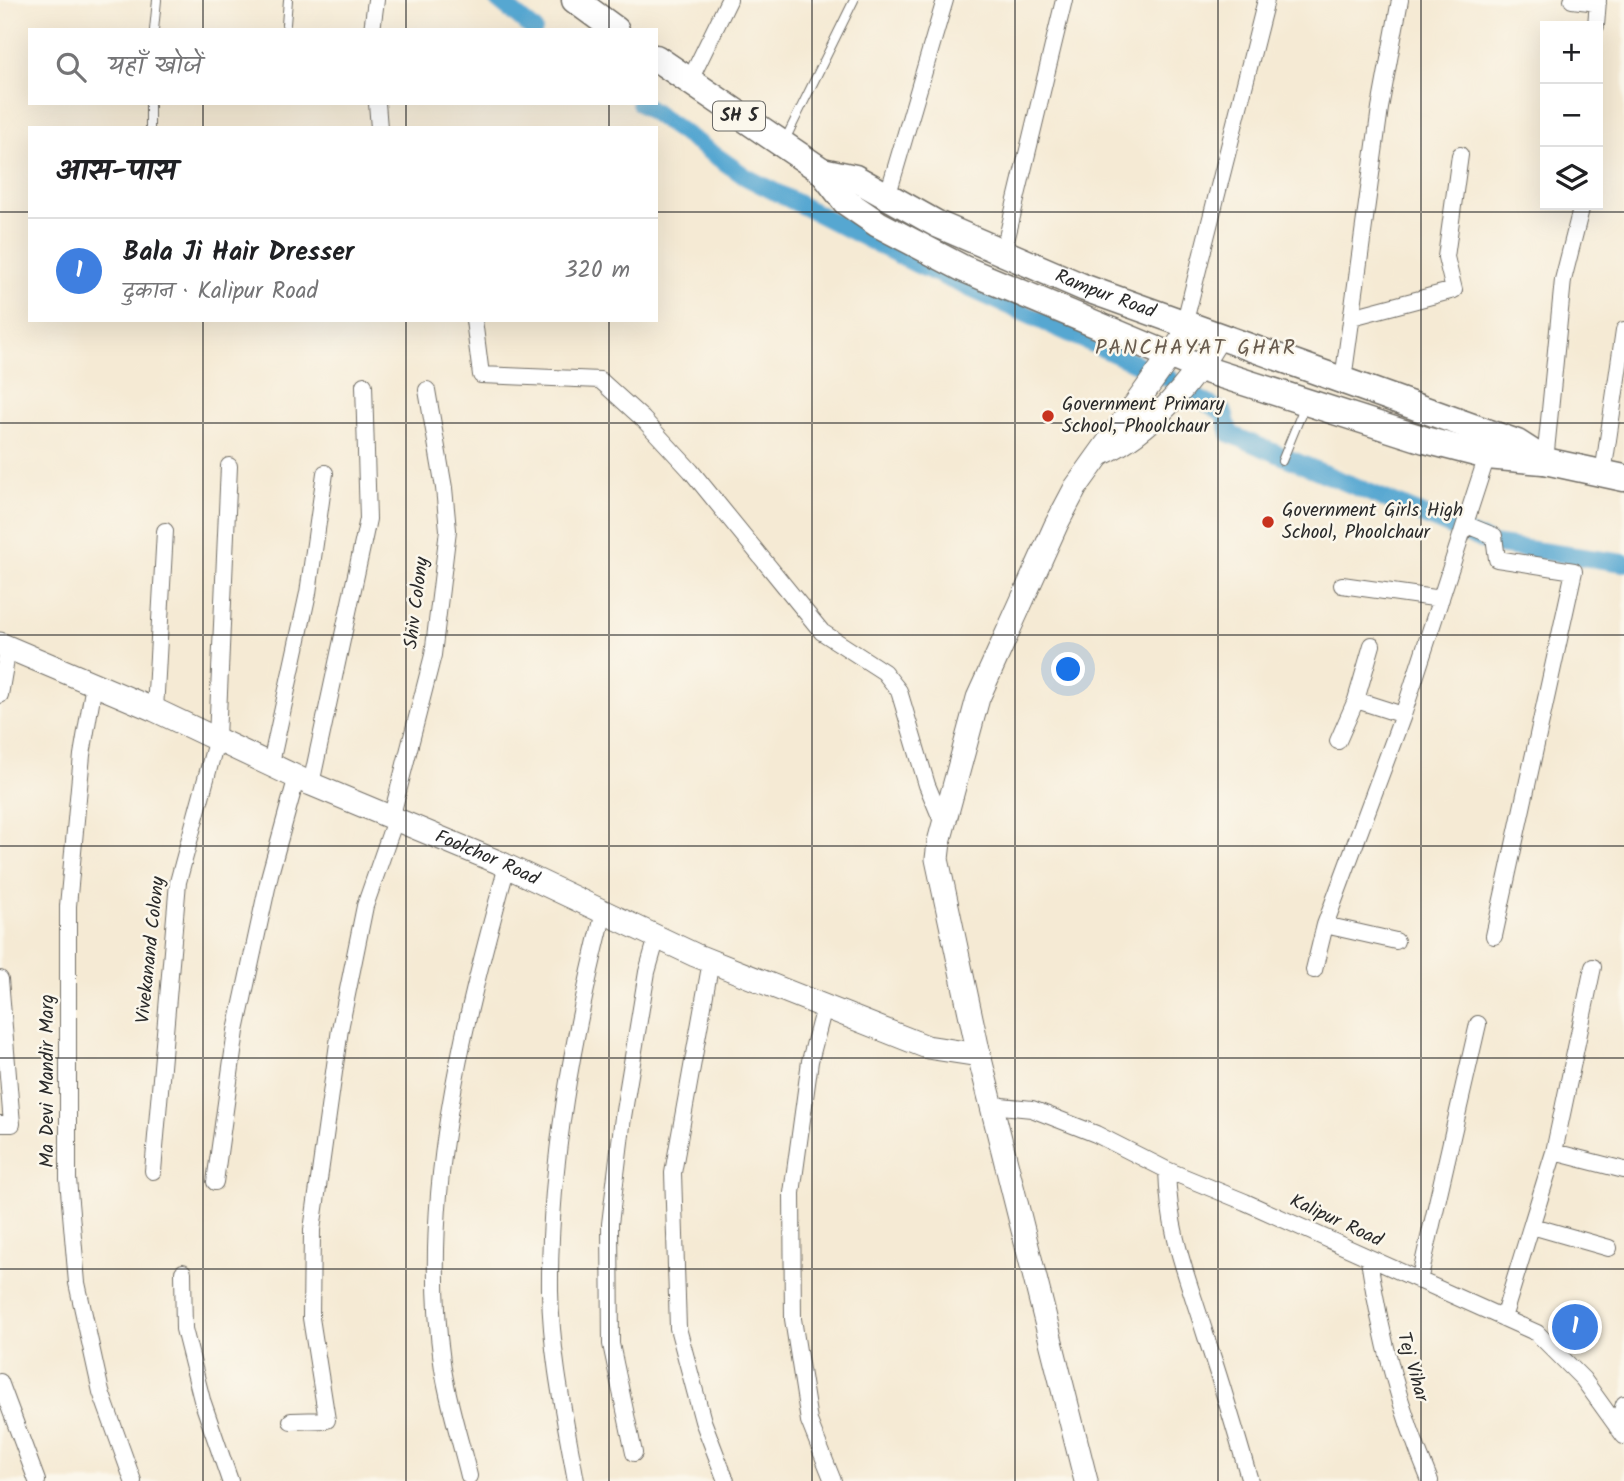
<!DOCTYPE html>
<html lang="hi">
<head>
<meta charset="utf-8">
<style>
  body { margin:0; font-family:Kalam,"Playpen Sans Deva",sans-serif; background:#f6f6f6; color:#202124 }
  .controls { position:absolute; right:21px; top:21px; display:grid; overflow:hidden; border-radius:0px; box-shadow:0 7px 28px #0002 }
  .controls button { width:63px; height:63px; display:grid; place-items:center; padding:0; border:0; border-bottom:2px solid #e0e0e0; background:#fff; color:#202124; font:35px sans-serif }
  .you { position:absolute; left:1069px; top:670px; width:24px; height:24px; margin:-18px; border:5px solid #fff; border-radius:50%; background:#1a73e8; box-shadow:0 0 0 10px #1a73e833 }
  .badge { display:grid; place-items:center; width:46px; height:46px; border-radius:50%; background:#d93025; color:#fff; font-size:23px; font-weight:700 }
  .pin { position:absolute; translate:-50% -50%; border:4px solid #fff; box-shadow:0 2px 7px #0006 }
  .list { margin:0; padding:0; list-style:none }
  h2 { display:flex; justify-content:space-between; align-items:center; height:91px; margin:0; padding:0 28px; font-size:30px }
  h2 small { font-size:23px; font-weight:400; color:#757577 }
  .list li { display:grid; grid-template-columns:46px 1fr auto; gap:21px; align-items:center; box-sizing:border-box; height:105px; padding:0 28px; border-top:2px solid #e0e0e0 }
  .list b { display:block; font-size:26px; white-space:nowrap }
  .list p { margin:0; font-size:23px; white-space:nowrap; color:#757577 }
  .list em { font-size:23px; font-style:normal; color:#757577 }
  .icon { flex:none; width:38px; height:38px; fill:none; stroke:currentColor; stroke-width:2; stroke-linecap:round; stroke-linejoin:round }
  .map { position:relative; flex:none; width:1624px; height:1481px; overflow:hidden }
  .search { position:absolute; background:#fff; box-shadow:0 7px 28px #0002; left:28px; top:28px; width:630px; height:77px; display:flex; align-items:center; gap:18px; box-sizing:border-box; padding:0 24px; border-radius:0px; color:#757577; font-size:26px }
  .panel { position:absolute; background:#fff; box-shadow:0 7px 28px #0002; left:28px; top:126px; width:630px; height:196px; border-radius:0px }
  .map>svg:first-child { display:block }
</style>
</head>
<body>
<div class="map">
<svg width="1624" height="1481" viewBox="0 0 1624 1481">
  <rect width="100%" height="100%" fill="#fbf7ec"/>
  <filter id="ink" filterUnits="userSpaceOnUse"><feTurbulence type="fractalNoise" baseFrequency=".0143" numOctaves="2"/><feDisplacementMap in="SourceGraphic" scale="14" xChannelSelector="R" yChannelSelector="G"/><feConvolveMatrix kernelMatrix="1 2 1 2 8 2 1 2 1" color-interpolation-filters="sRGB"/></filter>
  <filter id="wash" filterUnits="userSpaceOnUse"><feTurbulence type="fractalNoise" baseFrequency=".00686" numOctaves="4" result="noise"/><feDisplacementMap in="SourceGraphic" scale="28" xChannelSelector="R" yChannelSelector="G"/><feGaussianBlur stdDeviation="1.57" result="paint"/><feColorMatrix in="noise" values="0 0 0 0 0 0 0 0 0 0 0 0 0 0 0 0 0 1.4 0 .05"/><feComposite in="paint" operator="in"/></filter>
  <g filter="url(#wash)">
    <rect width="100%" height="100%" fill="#f5ead4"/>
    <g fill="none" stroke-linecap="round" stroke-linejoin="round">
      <!-- canal -->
      <path stroke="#57a7d1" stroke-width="18" d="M498 0 534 30
        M640 103 746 177 916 264 1170 379
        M1187 392 1224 413 1230 434 1492 544 1624 563"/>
    </g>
  </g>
  <g filter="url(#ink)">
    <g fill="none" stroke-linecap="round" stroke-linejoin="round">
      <!-- lane casing -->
      <g stroke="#726e66" stroke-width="10">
        <path id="lane" d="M286 24 288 0
          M154 30 157 0
          M150 103V128
          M784 142 854 0
          M1282 461 1305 405"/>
      </g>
      <!-- street casing -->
      <g stroke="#726e66" stroke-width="18">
        <path id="street" d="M1572 0 1598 3
          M1596 26 1598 0
          M372 30 376 0
          M689 82 729 0
          M377 103 379 128
          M888 194 945 0
          M1003 254 1064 0
          M1352 317 1454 290 1446 257 1460 155
          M474 320 481 375 600 380 643 419 691 471 822 632 884 672 899 691 927 785 944 826
          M1184 325 1266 0
          M1343 380 1380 108 1400 0
          M1545 461 1563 280 1582 205
          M1603 474 1624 330
          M1467 525 1494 536 1497 559 1574 571 1494 936
          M1342 585 1441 599
          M94 684 82 755 68 906V1179L77 1283 101 1392 133 1481
          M0 695 8 648
          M1356 700 1403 715
          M155 710 165 531
          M1338 741 1356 700 1372 645
          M271 763 308 593 325 473
          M311 784 368 519 364 385
          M391 819 433 655 448 530 444 488 427 390
          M1325 925 1396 941
          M711 961 673 1173 678 1328 703 1421 726 1481
          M1314 970 1325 925 1403 715 1487 456
          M0 979 12 1124H0
          M824 1007 810 1061 792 1193 793 1319 809 1421 833 1481
          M991 1105 1032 1109 1096 1134 1167 1170 1245 1202 1537 1333 1583 1379 1624 1436
          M1554 1152 1624 1170
          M1167 1170C1169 1237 1187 1275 1206 1337 1222 1384 1236 1433 1250 1481
          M153 1171 178 882 217 738 229 466
          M215 1182 236 1031 270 874 297 776
          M1532 1226 1609 1248
          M1369 1260C1381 1339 1399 1407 1430 1481
          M183 1272 184 1329 202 1400 230 1481
          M1419 1281 1478 1024
          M1503 1318 1554 1152 1593 967
          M0 1382 37 1481
          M291 1421 327 1420 311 1318 312 1230 340 1029 365 906 395 820
          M1617 1427 1624 1404
          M634 1453 611 1344 610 1224 623 1117 647 972 657 937
          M469 1476C460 1439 447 1400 442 1362 419 1196 463 1025 507 866
          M576 1481C565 1419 551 1355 550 1291 549 1163 573 1036 604 912"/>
      </g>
      <!-- secondary casing -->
      <g stroke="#726e66" stroke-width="25">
        <g id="secondary">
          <path d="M1103 453C1151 430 1191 384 1218 338"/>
          <path id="s1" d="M0 644 155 710 311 784 498 862 695 955 927 1047 979 1055"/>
          <path d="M1086 1481 979 1055 937 859 939 842 978 698 1056 525 1076 487 1190 328"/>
        </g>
      </g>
      <!-- primary casing -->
      <g stroke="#726e66" stroke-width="29">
        <g id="primary">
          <path d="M575 0 616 30"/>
          <path id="s2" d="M656 58 822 171 855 178 937 224 1085 288 1492 434 1517 443 1545 461 1624 478"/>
          <path d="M822 171 846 202 878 224 964 269 1200 368 1425 440 1487 456 1543 461"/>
        </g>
      </g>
      <!-- lane -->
      <use href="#lane" stroke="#fff" stroke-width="8"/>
      <!-- street -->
      <use href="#street" stroke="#fff" stroke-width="16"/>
      <!-- secondary -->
      <use href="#secondary" stroke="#fff" stroke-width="23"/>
      <!-- primary -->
      <use href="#primary" stroke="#fff" stroke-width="26"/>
    </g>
  </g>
  <!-- grid -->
  <path fill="none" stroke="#2b2b2b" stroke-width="2" stroke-opacity="0.55" d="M203 0V30M406 0V30M609 0V30M812 0V1481M1015 0V1481M1218 0V1481M1421 0V1481M203 103V128M406 103V128M609 103V128M0 212H30M656 212H1624M203 320V1481M406 320V1481M609 320V1481M0 423H1624M0 635H1624M0 846H1624M0 1058H1624M0 1269H1624"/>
  <!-- markers -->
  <g fill="#c8321e" stroke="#fbf7ec" stroke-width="2.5">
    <circle cx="1048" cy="416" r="7"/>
    <circle cx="1268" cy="522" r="7"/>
  </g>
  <g text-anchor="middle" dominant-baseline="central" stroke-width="5" stroke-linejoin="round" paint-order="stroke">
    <!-- shield labels -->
    <rect fill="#fbf7ec" stroke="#696865" stroke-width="2" x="713" y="101.5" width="52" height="29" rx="5"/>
    <g font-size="18" font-weight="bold" fill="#2b2b2b">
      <text x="739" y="116">SH 5</text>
    </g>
    <!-- street labels -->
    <g font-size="19" fill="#2b2b2b" stroke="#fbf7ec">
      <text stroke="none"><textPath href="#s2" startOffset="511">Rampur Road</textPath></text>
      <text transform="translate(417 603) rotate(-83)">Shiv Colony</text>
      <text stroke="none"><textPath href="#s1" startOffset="532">Foolchor Road</textPath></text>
      <text transform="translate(151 950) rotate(-84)">Vivekanand Colony</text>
      <text transform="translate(48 1081) rotate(-90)">Ma Devi Mandir Marg</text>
      <text transform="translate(1336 1221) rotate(25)">Kalipur Road</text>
      <text transform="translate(1412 1367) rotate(74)">Tej Vihar</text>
    </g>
    <!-- poi labels -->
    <g font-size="19" fill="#2b2b2b" stroke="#fbf7ec" text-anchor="start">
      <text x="1062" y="405">Government Primary<tspan x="1062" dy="22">School, Phoolchaur</tspan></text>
      <text x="1282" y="511">Government Girls High<tspan x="1282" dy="22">School, Phoolchaur</tspan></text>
    </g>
    <!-- neighbourhood labels -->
    <g font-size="21" letter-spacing="2" fill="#695c4f" stroke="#fbf7ec">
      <text x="1196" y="348">PANCHAYAT GHAR</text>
    </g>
  </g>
</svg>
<div class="controls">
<button>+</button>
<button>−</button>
<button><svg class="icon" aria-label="layers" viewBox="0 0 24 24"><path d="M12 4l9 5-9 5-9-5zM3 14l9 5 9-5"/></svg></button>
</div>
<div class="you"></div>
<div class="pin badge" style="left:1575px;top:1327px;background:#3f7fe0">1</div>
<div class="search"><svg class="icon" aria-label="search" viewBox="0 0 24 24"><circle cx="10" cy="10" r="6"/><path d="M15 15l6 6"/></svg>यहाँ खोजें</div>
<section class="panel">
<h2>आस-पास<small></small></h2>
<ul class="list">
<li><span class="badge" style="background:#3f7fe0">1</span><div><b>Bala Ji Hair Dresser</b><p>दुकान · Kalipur Road</p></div><em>320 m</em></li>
</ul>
</section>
</div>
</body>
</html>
